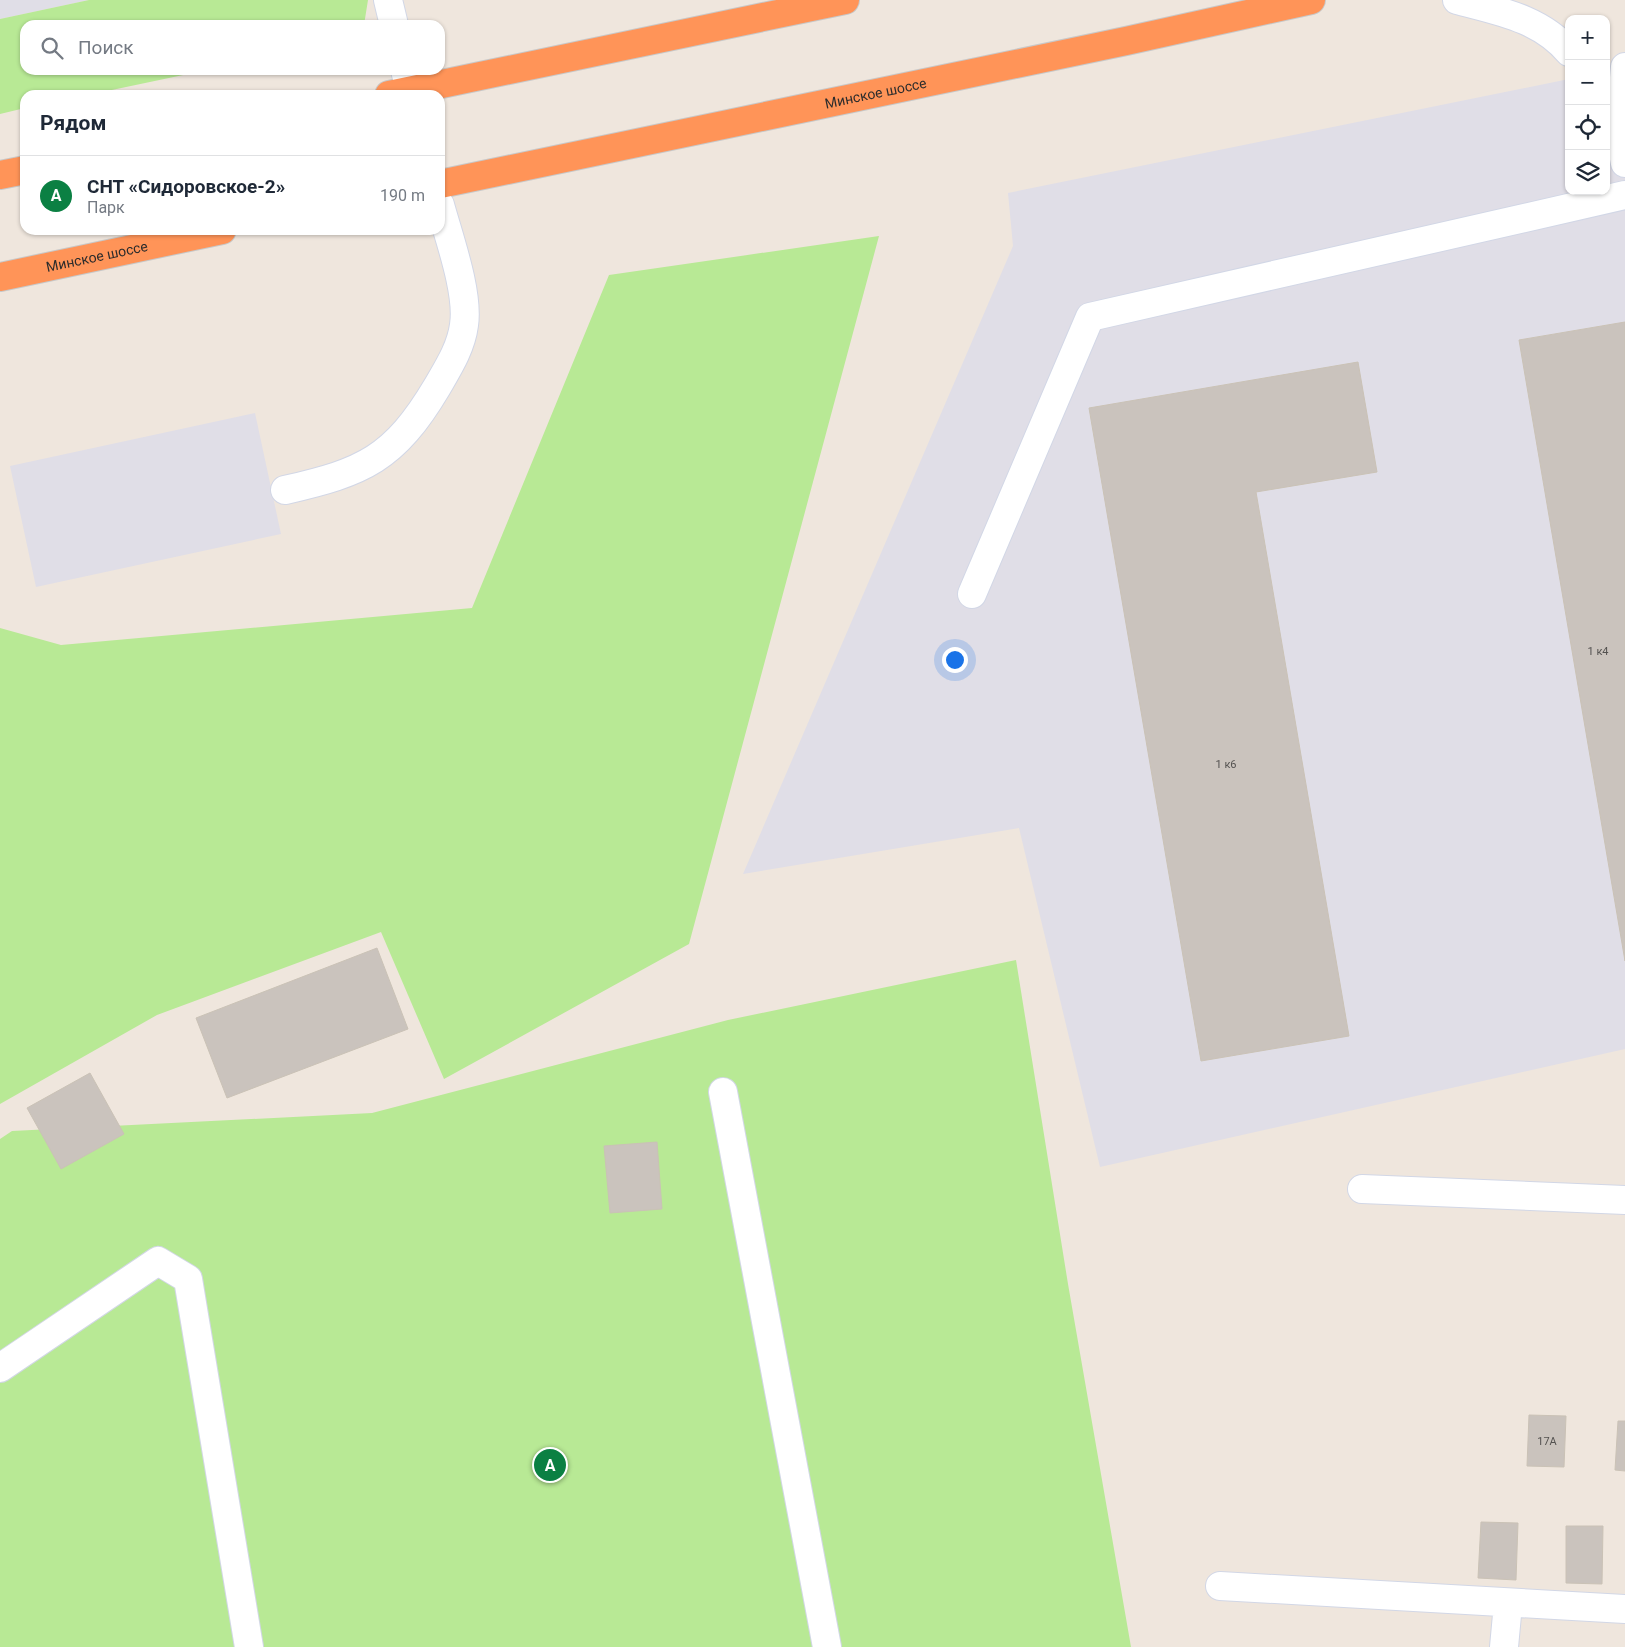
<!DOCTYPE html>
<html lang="ru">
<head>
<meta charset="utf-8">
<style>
  body { margin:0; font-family:Roboto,sans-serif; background:#f2f2f3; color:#1f2937 }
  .controls { position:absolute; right:15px; top:15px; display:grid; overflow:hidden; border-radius:10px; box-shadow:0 1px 4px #0004 }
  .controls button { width:45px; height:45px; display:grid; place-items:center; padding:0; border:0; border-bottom:1px solid #e0e1e3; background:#fff; color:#1f2937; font:25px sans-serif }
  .you { position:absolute; left:954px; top:659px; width:18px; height:18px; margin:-12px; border:4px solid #fff; border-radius:50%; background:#1a73e8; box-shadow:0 0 0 8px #1a73e833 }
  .badge { display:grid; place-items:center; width:32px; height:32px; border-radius:50%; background:#0b8043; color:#fff; font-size:16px; font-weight:700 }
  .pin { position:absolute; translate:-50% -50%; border:2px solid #fff; box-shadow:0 1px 5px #0006 }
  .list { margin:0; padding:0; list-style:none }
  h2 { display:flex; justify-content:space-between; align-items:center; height:65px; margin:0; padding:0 20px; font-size:21px }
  h2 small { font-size:16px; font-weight:400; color:#747a83 }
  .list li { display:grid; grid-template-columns:32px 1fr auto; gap:15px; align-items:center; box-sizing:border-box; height:80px; padding:0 20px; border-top:1px solid #e0e1e3 }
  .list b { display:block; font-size:19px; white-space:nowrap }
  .list p { margin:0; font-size:16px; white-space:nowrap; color:#747a83 }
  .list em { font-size:16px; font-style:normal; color:#747a83 }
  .icon { flex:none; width:28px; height:28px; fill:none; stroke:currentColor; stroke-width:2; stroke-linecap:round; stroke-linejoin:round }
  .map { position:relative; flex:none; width:1625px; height:1647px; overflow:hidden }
  .search { position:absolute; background:#fff; box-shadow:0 1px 4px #0004; left:20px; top:20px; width:425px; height:55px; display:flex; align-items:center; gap:12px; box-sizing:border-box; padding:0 18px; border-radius:15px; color:#747a83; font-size:19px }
  .panel { position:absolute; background:#fff; box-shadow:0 1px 4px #0004; left:20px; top:90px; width:425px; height:145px; border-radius:15px }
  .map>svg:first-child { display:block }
</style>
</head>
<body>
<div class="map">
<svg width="1625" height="1647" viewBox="0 0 1625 1647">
  <rect width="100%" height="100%" fill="#efe6dd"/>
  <!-- industrial -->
  <path fill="#e0dee7" d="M0 0H89L0 19Z
    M1625 67V1049L1100 1167 1019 828 743 874 1013 246 1008 193 1569 79V191H1606V71Z
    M255 413 281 534 36 587 10 466Z"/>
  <!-- green -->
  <path fill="#b8e995" d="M89 0H368L364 25H25V70H207L88 95H25V108L0 114V19Z
    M879 236 689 944 444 1079 381 932 157 1015 0 1104V628L61 645 472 608 609 275Z
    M1016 960 1068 1284 1131 1647H0V1139L12 1131 372 1113 728 1020Z"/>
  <!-- building -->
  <path fill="#cac3bd" stroke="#cac2b6" d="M1625 322V961L1519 340Z
    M1358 362 1377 472 1256 492 1349 1036 1201 1061 1089 408Z
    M377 948 408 1029 227 1098 196 1018Z
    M90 1073 124 1134 61 1169 27 1108Z
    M657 1142 662 1209 610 1213 604 1146Z
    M1529 1415 1566 1416 1564 1467 1527 1466Z
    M1618 1421H1625V1471L1615 1470Z
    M1481 1522 1518 1523 1516 1580 1478 1578Z
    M1566 1526H1603L1602 1584 1566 1583Z"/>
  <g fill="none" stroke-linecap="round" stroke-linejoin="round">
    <!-- minor casing -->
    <g stroke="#d2d7e6" stroke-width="30">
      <path id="minor" d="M388 0 394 25
        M1457 0C1498 11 1540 18 1569 52
        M1625 67 1619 133 1625 163
        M405 70 410 91
        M285 490C364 472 394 459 437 387 448 368 461 348 464 325 469 293 449 238 440 205
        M972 594 1090 317 1625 195
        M723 1092 827 1647
        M1362 1189 1625 1200
        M0 1368 158 1261 188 1279 249 1647
        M1220 1586 1625 1609
        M1504 1647 1508 1604"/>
    </g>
    <!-- highway casing -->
    <g stroke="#c8c8c8" stroke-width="30">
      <g id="highway">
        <path d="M389 95 845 0"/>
        <path d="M0 175 25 170"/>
        <path id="s1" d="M440 184 1126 41 1311 0"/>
        <path id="s2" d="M0 277 222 230"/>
      </g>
    </g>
    <!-- minor -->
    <use href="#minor" stroke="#fff" stroke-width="28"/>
    <!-- highway -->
    <use href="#highway" stroke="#ff9458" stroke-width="28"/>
  </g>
  <g text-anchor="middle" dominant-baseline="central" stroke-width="4.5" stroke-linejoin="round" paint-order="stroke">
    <!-- number labels -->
    <g font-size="11" fill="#545250">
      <text x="1598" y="651">1 к4</text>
      <text x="1226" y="764">1 к6</text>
      <text x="1547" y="1441">17А</text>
    </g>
    <!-- street labels -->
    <g font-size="14" fill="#2c2c2c" stroke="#fff">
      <text stroke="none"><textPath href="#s1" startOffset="445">Минское шоссе</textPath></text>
      <text stroke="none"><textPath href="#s2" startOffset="99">Минское шоссе</textPath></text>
    </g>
  </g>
</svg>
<div class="controls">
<button>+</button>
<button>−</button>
<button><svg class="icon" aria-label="locate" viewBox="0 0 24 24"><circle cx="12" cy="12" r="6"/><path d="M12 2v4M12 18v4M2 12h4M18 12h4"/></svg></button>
<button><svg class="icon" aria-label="layers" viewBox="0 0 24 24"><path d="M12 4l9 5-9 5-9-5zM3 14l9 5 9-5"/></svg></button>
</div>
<div class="you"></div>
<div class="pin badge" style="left:550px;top:1465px">A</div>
<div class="search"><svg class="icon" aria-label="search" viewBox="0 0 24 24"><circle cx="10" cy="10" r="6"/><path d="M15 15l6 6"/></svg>Поиск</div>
<section class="panel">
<h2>Рядом<small></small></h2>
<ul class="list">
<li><span class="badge">A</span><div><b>СНТ «Сидоровское-2»</b><p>Парк</p></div><em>190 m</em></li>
</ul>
</section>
</div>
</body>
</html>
